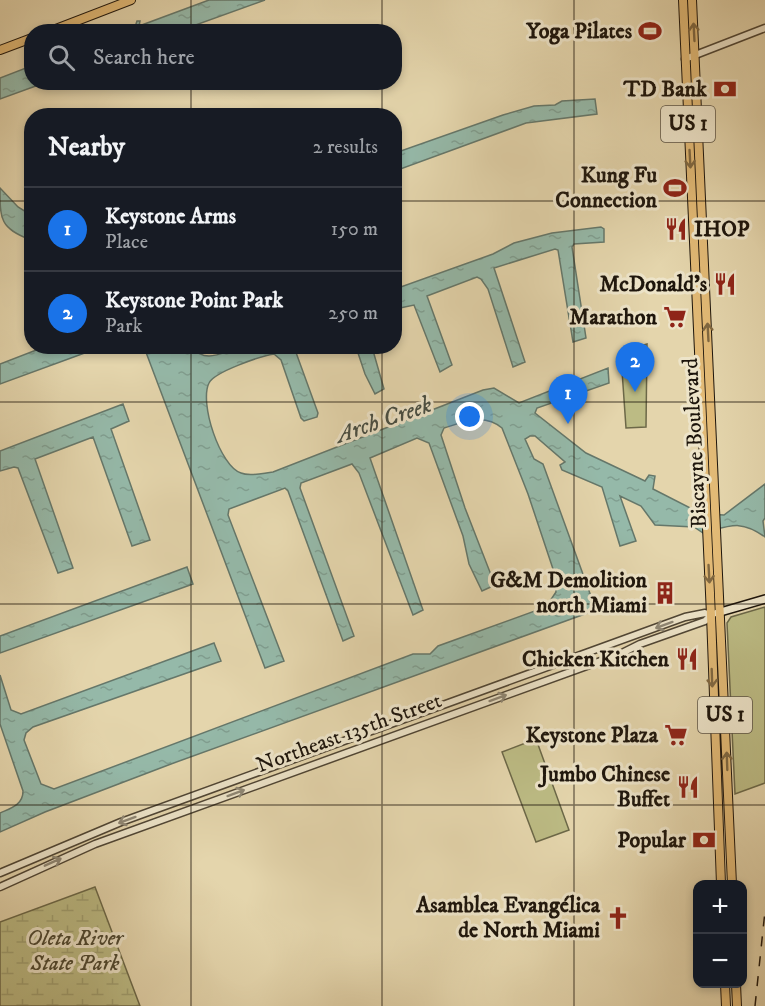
<!DOCTYPE html>
<html lang="en">
<head>
<meta charset="utf-8">
<style>
  body { margin:0; font-family:"IM FELL DW Pica",serif; background:#242831; color:#f1f3f6 }
  .controls { position:absolute; right:18px; bottom:18px; display:grid; overflow:hidden; border-radius:12px; box-shadow:0 3px 9px #0003 }
  .controls button { width:54px; height:54px; display:grid; place-items:center; padding:0; border:0; border-bottom:2px solid #363941; background:#171b24; color:#f1f3f6; font:30px sans-serif }
  .you { position:absolute; left:470px; top:417px; width:21px; height:21px; margin:-15px; border:4px solid #fff; border-radius:50%; background:#1a73e8; box-shadow:0 0 0 9px #1a73e833 }
  .badge { display:grid; place-items:center; width:39px; height:39px; border-radius:50%; background:#1a73e8; color:#fff; font-size:20px; font-weight:700 }
  .pin { position:absolute; translate:-50% -50px; filter:drop-shadow(0 2px 3px #0008) }
  .pin::after { content:''; position:absolute; top:32px; width:21px; height:18px; background:inherit; clip-path:polygon(0 0,100% 0,50% 100%) }
  .list { margin:0; padding:0; list-style:none }
  h2 { display:flex; justify-content:space-between; align-items:center; height:78px; margin:0; padding:0 24px; font-size:26px }
  h2 small { font-size:20px; font-weight:400; color:#9ea1a6 }
  .list li { display:grid; grid-template-columns:39px 1fr auto; gap:18px; align-items:center; box-sizing:border-box; height:84px; padding:0 24px; border-top:2px solid #363941 }
  .list b { display:block; font-size:22px; white-space:nowrap }
  .list p { margin:0; font-size:20px; white-space:nowrap; color:#9ea1a6 }
  .list em { font-size:20px; font-style:normal; color:#9ea1a6 }
  .icon { flex:none; width:33px; height:33px; fill:none; stroke:currentColor; stroke-width:2; stroke-linecap:round; stroke-linejoin:round }
  .map { position:relative; flex:none; width:765px; height:1006px; overflow:hidden }
  .search { position:absolute; background:#171b24; box-shadow:0 3px 9px #0003; left:24px; top:24px; width:378px; height:66px; display:flex; align-items:center; gap:15px; box-sizing:border-box; padding:0 21px; border-radius:24px; color:#9ea1a6; font-size:22px }
  .panel { position:absolute; background:#171b24; box-shadow:0 3px 9px #0003; left:24px; top:108px; width:378px; height:246px; border-radius:24px }
  .map>svg:first-child { display:block }
</style>
</head>
<body>
<div class="map">
<svg width="765" height="1006" viewBox="0 0 765 1006">
  <defs>
    <pattern id="wetland-marsh" width="20" height="14" patternUnits="userSpaceOnUse" patternTransform="scale(1.5)"><rect width="20" height="14" fill="#bcbb84"/><path d="M1 5h8M5 5V1M11 12h8M15 12V8" fill="none" stroke="#a1a071"/></pattern>
    <pattern id="water-ripples" width="26" height="14" patternUnits="userSpaceOnUse" patternTransform="scale(1.5)"><rect width="26" height="14" fill="#95b9a9"/><path d="M2 4q2-2 4 0t4 0M15 11q2-2 4 0t4 0" fill="none" stroke="#809e90"/></pattern>
  </defs>
  <rect width="100%" height="100%" fill="#e4d5ac"/>
  <filter id="stains"><feTurbulence type="fractalNoise" baseFrequency=".00333" numOctaves="4"/><feColorMatrix values="0 0 0 0 .2 0 0 0 0 .09 0 0 0 0 .02 0 0 0 .5 -.17"/></filter>
  <radialGradient id="worn" r=".72"><stop offset=".6" stop-color="#630" stop-opacity="0"/><stop offset="1" stop-color="#630" stop-opacity=".3"/></radialGradient>
  <!-- green -->
  <path fill="#bcbb84" stroke="#6c6848" stroke-width="1.5" d="M647 344 646 427 626 428 621 356 629 349Z
    M765 607V783L735 794 727 623 731 617Z
    M536 739 569 830 536 842 502 752Z"/>
  <!-- wetland -->
  <path fill="url(#wetland-marsh)" stroke="#6c6848" stroke-width="1.5" d="M95 887 140 1006H0V922Z"/>
  <!-- water -->
  <path fill="url(#water-ripples)" stroke="#65776a" stroke-width="1.5" d="M209 0H265L179 31H123L135 27 137 21H140L139 26Z
    M31 66 32 82 44 83 0 99V78Z
    M595 99 597 114 526 123 395 171V153L503 115 534 106 555 105 562 101Z
    M0 188 18 207 31 215V240C0 228 0 220 0 188Z
    M601 227 604 229V242L574 244 572 247 586 338 573 342 558 250 555 249 494 268 525 362 513 367 488 289 481 279 477 277 427 296 452 365 440 372 414 305 395 309V289L493 254 514 243 552 233Z
    M44 347H101L0 384V364Z
    M144 347H191C207 365 223 351 242 347 258 343 278 347 294 347L318 413 317 417 304 421 301 418 281 360 274 354C261 356 214 372 209 383 199 403 220 466 241 473 250 477 263 473 273 472L483 390 494 388 519 403 608 368 609 383 537 408 535 413 586 453 645 481 649 475 655 476 653 489 702 514 724 515 765 484V518L763 521 765 537C740 519 730 526 703 533L694 527 655 525 641 506 620 496 636 541 620 546 602 487 562 470 560 465 565 462 535 436H530L525 439 534 459 543 464 596 610 171 764 45 812 0 832V813C11 808 23 805 23 791L0 724V675L11 710 21 714 214 643 221 661 33 727 26 733 24 740 41 784 54 789 413 654H430L438 646 546 607 556 592 553 569 528 494 502 428C484 413 464 422 444 428L441 435 465 508 495 585 482 591 469 564 463 536 429 443 417 438 370 458 423 610 413 615 359 473 352 464 301 483 300 488 354 636 343 641 288 491 285 488 229 509 228 515 284 661 265 668Z
    M356 347H372L384 389 375 394 365 374Z
    M123 404 129 421 111 429 150 540 132 546 93 437 35 459 73 568 58 573 18 468 14 467 0 471V451Z
    M187 567 193 584 0 653V636Z"/>
  <g fill="none" stroke-linecap="round" stroke-linejoin="round">
    <!-- tertiary casing -->
    <g stroke="#4f4534" stroke-width="9">
      <path id="tertiary" d="M685 59 765 28
        M0 873 121 822 685 617 705 613 711 615
        M0 887 95 844 620 654 640 644 705 621 711 615"/>
    </g>
    <!-- secondary casing -->
    <g stroke="#1d150c" stroke-width="10">
      <path id="secondary" d="M717 613 765 599"/>
    </g>
    <!-- primary casing -->
    <g stroke="#1d150c" stroke-width="10">
      <path id="primary" d="M683 0 711 615 721 884
        M692 0 732 884
        M48 32 131 0
        M0 50 32 38
        M725 984 726 1006
        M736 984 737 1006"/>
    </g>
    <!-- tertiary -->
    <use href="#tertiary" stroke="#ede4c9" stroke-width="6"/>
    <!-- secondary -->
    <use href="#secondary" stroke="#ede4c9" stroke-width="7"/>
    <!-- primary -->
    <use href="#primary" stroke="#e2ba76" stroke-width="8"/>
    <!-- rail -->
    <path stroke="#1d150c" stroke-width="1.5" stroke-dasharray="10 10" stroke-linecap="butt" d="M755 1006 765 911"/>
  </g>
  <!-- one-way arrows -->
  <defs><path id="oneway-shaft" d="M-6 0H5M1.5-3L5.5 0L1.5 3" fill="none" stroke-width="1.6" stroke-linecap="round" stroke-linejoin="round" transform="scale(1.5)"/></defs>
  <g stroke="#806841">
    <use href="#oneway-shaft" transform="translate(694 32) rotate(-93)"/>
    <use href="#oneway-shaft" transform="translate(690 159) rotate(87)"/>
    <use href="#oneway-shaft" transform="translate(708 332) rotate(-93)"/>
    <use href="#oneway-shaft" transform="translate(709 574) rotate(87)"/>
    <use href="#oneway-shaft" transform="translate(712 678) rotate(88)"/>
    <use href="#oneway-shaft" transform="translate(727 761) rotate(-92)"/>
  </g>
  <g stroke="#8f8774">
    <use href="#oneway-shaft" transform="translate(664 625) rotate(160)"/>
    <use href="#oneway-shaft" transform="translate(498 698) rotate(-20)"/>
    <use href="#oneway-shaft" transform="translate(236 793) rotate(-20)"/>
    <use href="#oneway-shaft" transform="translate(127 820) rotate(160)"/>
    <use href="#oneway-shaft" transform="translate(53 862) rotate(-24)"/>
  </g>
  <!-- grid -->
  <path fill="none" stroke="#1d150c" stroke-width="1.5" stroke-opacity="0.55" d="M191 0V32M382 0V32M574 0V1006M191 82V116M382 82V116M0 201H32M394 201H765M191 346V1006M382 346V1006M0 402H765M0 604H765M0 805H765"/>
  <!-- icons -->
  <defs>
    <g id="stadium-bare" transform="scale(1.8)"><path d="M0-5a6.5 5 0 1 0 0 10a6.5 5 0 1 0 0-10ZM-3.5-1.8h7v3.6h-7Z" fill="#8f2418" stroke="#ede4c9" stroke-width="2.5" paint-order="stroke"/></g>
    <g id="bank-bare" transform="scale(1.8)"><path d="M-6-4H6V4H-6ZM0-2.3a2.3 2.3 0 1 0 0 4.6a2.3 2.3 0 1 0 0-4.6Z" fill="#8f2418" stroke="#ede4c9" stroke-width="2.5" paint-order="stroke"/></g>
    <g id="restaurant-bare" transform="scale(1.8)"><path d="M-5-6h1v4h1v-4h1v4h1v-4h1v5L-1.5 .5V6h-2V.5L-5-1ZM5-6V6H3V1.5H1.5Q1.5-4 5-6Z" fill="#8f2418" stroke="#ede4c9" stroke-width="2.5" paint-order="stroke"/></g>
    <g id="supermarket-bare" transform="scale(1.8)"><path d="M-6-5.5h2.5l.6 2H6L4.5 2H-2.5L-4.4-4H-6ZM-1.5 3.2a1.3 1.3 0 1 0 .1 0ZM3 3.2a1.3 1.3 0 1 0 .1 0Z" fill="#8f2418" stroke="#ede4c9" stroke-width="2.5" paint-order="stroke"/></g>
    <g id="building-bare" transform="scale(1.8)"><path d="M-4-6H4V6H1V3H-1V6H-4ZM-2.5-4.3h1.7v1.8h-1.7ZM.8-4.3h1.7v1.8H.8ZM-2.5-1h1.7V.8h-1.7ZM.8-1h1.7V.8H.8Z" fill="#8f2418" stroke="#ede4c9" stroke-width="2.5" paint-order="stroke"/></g>
    <g id="church-bare" transform="scale(1.8)"><path d="M-1.2-6h2.4v3.5h3.3v2.4h-3.3V6h-2.4V-.1h-3.3v-2.4h3.3Z" fill="#8f2418" stroke="#ede4c9" stroke-width="2.5" paint-order="stroke"/></g>
  </defs>
  <g fill-rule="evenodd">
    <use href="#stadium-bare" x="650" y="31"/>
    <use href="#bank-bare" x="725" y="89"/>
    <use href="#stadium-bare" x="675" y="188"/>
    <use href="#restaurant-bare" x="676" y="229"/>
    <use href="#restaurant-bare" x="725" y="284"/>
    <use href="#supermarket-bare" x="675" y="317"/>
    <use href="#building-bare" x="665" y="593"/>
    <use href="#restaurant-bare" x="687" y="659"/>
    <use href="#supermarket-bare" x="676" y="735"/>
    <use href="#restaurant-bare" x="688" y="787"/>
    <use href="#bank-bare" x="704" y="840"/>
    <use href="#church-bare" x="618" y="918"/>
  </g>
  <g text-anchor="middle" dominant-baseline="central" stroke-width="6" stroke-linejoin="round" paint-order="stroke">
    <!-- shield labels -->
    <g fill="#ede4c9" stroke="#5b5345" stroke-width="1.5">
      <rect x="661" y="106" width="54" height="36" rx="4.5"/>
      <rect x="698" y="697" width="54" height="36" rx="4.5"/>
    </g>
    <g font-size="21" font-weight="bold" fill="#1d150c">
      <text x="688" y="124">US 1</text>
      <text x="725" y="715">US 1</text>
    </g>
    <!-- poi labels -->
    <g font-size="22" font-weight="bold" fill="#1d150c" stroke="#ede4c9" text-anchor="end">
      <text x="632" y="31">Yoga Pilates</text>
      <text x="707" y="89">TD Bank</text>
      <text x="657" y="175">Kung Fu<tspan x="657" dy="25">Connection</tspan></text>
      <text x="694" y="229" text-anchor="start">IHOP</text>
      <text x="707" y="284">McDonald's</text>
      <text x="657" y="317">Marathon</text>
      <text x="647" y="580">G&amp;M Demolition<tspan x="647" dy="25">north Miami</tspan></text>
      <text x="669" y="659">Chicken Kitchen</text>
      <text x="658" y="735">Keystone Plaza</text>
      <text x="670" y="774">Jumbo Chinese<tspan x="670" dy="25">Buffet</tspan></text>
      <text x="686" y="840">Popular</text>
      <text x="600" y="905">Asamblea Evangélica<tspan x="600" dy="25">de North Miami</tspan></text>
    </g>
    <!-- street labels -->
    <g font-size="22" fill="#1d150c" stroke="#ede4c9">
      <text transform="translate(695 443) rotate(-93)">Biscayne Boulevard</text>
      <text transform="translate(349 733) rotate(-20)">Northeast 135th Street</text>
    </g>
    <!-- park labels -->
    <g font-size="22" font-style="italic" fill="#4d4730" stroke="#ede4c9">
      <text x="75" y="938">Oleta River<tspan x="75" dy="25">State Park</tspan></text>
    </g>
    <!-- water labels -->
    <g font-size="24" font-style="italic" fill="#474e43" stroke="#ede4c9">
      <text transform="translate(384 420) rotate(-19)">Arch Creek</text>
    </g>
  </g>
  <rect width="100%" height="100%" filter="url(#stains)"/>
  <rect width="100%" height="100%" fill="url(#worn)"/>
</svg>
<div class="controls">
<button>+</button>
<button>−</button>
</div>
<div class="you"></div>
<div class="pin badge" style="left:568px;top:424px">1</div>
<div class="pin badge" style="left:635px;top:392px">2</div>
<div class="search"><svg class="icon" aria-label="search" viewBox="0 0 24 24"><circle cx="10" cy="10" r="6"/><path d="M15 15l6 6"/></svg>Search here</div>
<section class="panel">
<h2>Nearby<small>2 results</small></h2>
<ul class="list">
<li><span class="badge">1</span><div><b>Keystone Arms</b><p>Place</p></div><em>150 m</em></li>
<li><span class="badge">2</span><div><b>Keystone Point Park</b><p>Park</p></div><em>250 m</em></li>
</ul>
</section>
</div>
</body>
</html>
